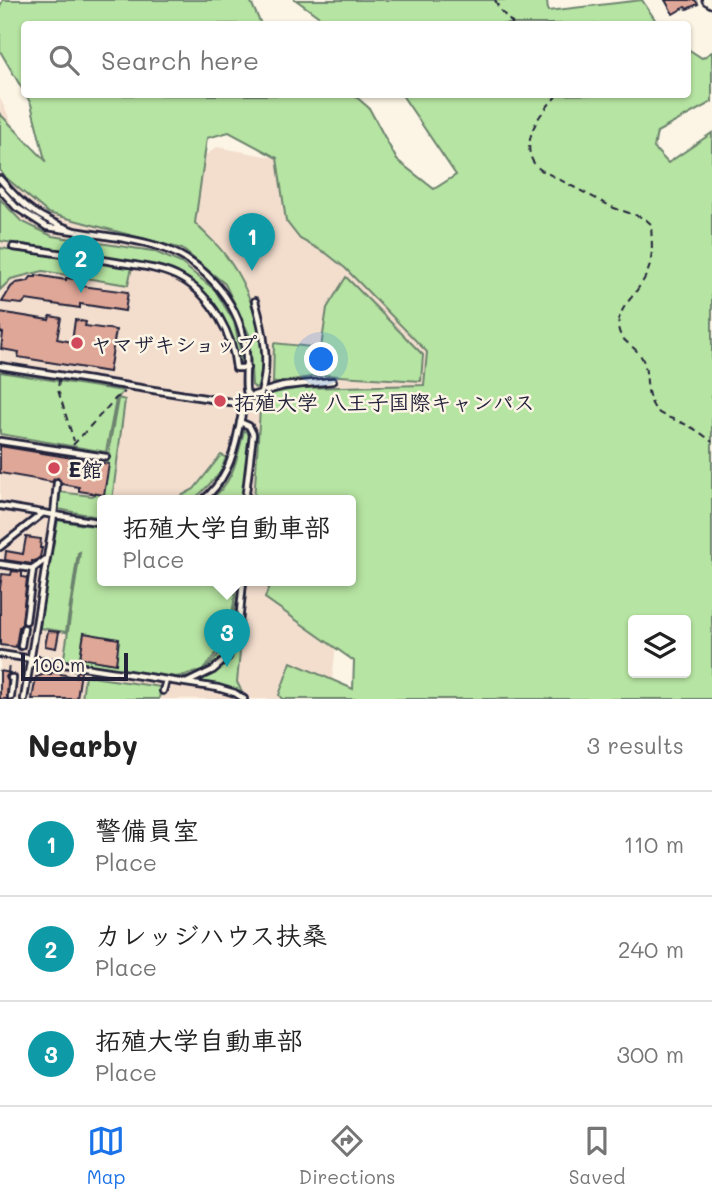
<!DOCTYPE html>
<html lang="en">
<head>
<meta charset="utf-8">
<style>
  body { margin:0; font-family:Mali,"Klee One",sans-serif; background:#f2f2f2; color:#222 }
  .controls { position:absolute; right:21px; bottom:21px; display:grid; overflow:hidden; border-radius:7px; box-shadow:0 2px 5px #0004 }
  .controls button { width:63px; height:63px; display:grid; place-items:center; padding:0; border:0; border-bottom:2px solid #e0e0e0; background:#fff; color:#222; font:35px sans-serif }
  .scale { position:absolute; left:21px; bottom:18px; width:107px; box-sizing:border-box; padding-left:7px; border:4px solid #22223b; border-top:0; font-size:19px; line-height:24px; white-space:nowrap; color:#22223b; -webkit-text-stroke:5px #fcf5e5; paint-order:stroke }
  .you { position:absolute; left:322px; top:360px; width:24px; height:24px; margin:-18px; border:5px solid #fff; border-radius:50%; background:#1a73e8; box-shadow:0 0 0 10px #1a73e833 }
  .badge { display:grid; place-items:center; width:46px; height:46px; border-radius:50%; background:#1a73e8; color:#fff; font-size:23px; font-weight:700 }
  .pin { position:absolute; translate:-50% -58px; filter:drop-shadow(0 2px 4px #0008) }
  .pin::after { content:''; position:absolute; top:37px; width:24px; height:21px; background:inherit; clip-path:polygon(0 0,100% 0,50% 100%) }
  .popup { position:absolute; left:97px; top:495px; width:259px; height:91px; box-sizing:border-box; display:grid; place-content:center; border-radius:7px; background:#fff; filter:drop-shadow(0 2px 5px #0005); font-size:23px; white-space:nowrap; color:#767676 }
  .popup b { font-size:26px; color:#222 }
  .popup::after { content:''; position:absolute; left:50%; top:100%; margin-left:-14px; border:14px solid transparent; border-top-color:#fff }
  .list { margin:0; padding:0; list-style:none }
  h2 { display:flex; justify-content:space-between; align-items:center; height:91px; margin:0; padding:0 28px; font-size:30px }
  h2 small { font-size:23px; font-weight:400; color:#767676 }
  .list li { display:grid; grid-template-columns:46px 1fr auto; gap:21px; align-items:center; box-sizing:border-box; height:105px; padding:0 28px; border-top:2px solid #e0e0e0 }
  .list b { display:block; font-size:26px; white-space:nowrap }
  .list p { margin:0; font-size:23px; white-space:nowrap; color:#767676 }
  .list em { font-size:23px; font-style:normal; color:#767676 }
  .icon { flex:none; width:38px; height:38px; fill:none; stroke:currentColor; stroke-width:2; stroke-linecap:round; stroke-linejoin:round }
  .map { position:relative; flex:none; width:712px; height:699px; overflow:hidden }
  .search { position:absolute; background:#fff; box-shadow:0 2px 5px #0004; left:21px; right:21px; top:21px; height:77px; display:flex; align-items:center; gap:18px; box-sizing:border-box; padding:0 24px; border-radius:7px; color:#767676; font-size:26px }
  .sheet { height:406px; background:#fff }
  nav { display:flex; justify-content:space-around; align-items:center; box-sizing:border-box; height:98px; border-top:2px solid #e0e0e0; background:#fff; font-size:19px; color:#767676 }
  nav a { display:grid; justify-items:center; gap:4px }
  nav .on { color:#1a73e8 }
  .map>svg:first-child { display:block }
</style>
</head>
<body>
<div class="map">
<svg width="712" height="699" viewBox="0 0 712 699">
  <rect width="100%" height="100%" fill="#fcf5e5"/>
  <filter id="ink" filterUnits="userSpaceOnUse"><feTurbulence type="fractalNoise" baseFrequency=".0143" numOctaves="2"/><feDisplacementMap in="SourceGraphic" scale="14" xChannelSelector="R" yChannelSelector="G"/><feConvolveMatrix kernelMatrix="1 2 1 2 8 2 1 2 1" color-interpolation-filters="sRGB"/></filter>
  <g filter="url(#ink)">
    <!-- built -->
    <path fill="#f3dece" d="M0 98 34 171 146 198 217 147 299 162 433 325 443 398 340 501H103V581H343L330 699H0Z"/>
    <!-- green -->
    <path fill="#b6e4a2" stroke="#6c836e" stroke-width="2" fill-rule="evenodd" d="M3 0H250L261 24H24V92L0 51V6Z
      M296 0H547L548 11 642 0 658 24H329Z
      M688 49 702 58 712 52V102L657 132 654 148 668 163 712 133V699H282L279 695 291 662 353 689 354 661 265 598 271 581H351V501H254L260 409 273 393 300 388 424 385 427 352 345 268 326 253 300 239 286 221 277 158 229 132 207 138 195 223C204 233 214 241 222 251 249 284 271 344 258 386L255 388 252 385 249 334 225 284 182 249 48 213 4 176 0 170V114L45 160 31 104 26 95H354L369 108 397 160 434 189 456 175 402 95 688 94ZM633 620H686V673H633Z
      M0 199 21 221 52 236 153 251 181 263 215 290 234 322 240 350 241 363H236L231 334 215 305 197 286 165 269 131 261 0 241Z
      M0 248 132 267 128 285 43 271 11 279 0 290Z
      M346 277 423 355 421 381 323 375 273 383 274 343 321 348 327 308Z
      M0 372 123 391 118 398 125 400 112 501H103V518L58 509 60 492 92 496 101 492 118 399 116 400 106 452 0 434Z
      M244 431 254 432 243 501H209C234 483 237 458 244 431Z
      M221 455 226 457 220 473 202 492 191 501H172L194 489Z
      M58 520 84 525 103 526V581H236L237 584 228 638 202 671 176 677 63 664 80 552 78 553 66 632 40 628 46 580Z
      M239 581H247L237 682 244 696 181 678 202 674 219 654 229 638 240 584Z
      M85 676 161 687 159 699H82Z"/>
    <!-- building -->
    <path fill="#dfa797" stroke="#22223b" stroke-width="2" d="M665 0H695L698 4 687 9 685 7 673 14Z
      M36 275 66 280V278L82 280 81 286 128 292 125 311 80 304V308L26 300 22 304 2 302 11 287 16 283 28 281 31 277H36Z
      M0 312 49 320 50 316 61 318 57 339 72 342 75 320 86 322 85 326 116 330 109 372 18 357 19 352 1 349 3 333 0 332Z
      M0 446 109 464 104 495 79 491V487L62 484 58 478 54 479 52 482 0 473Z
      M26 537 41 539 40 548H42L40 557 35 561H32V564L5 560 6 551 23 554Z
      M12 571 22 572V577L27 578 22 624 19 627 16 647 0 645V588L2 574 11 575Z
      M48 631 59 632 56 648 45 646Z
      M84 633 119 639 116 664 80 658Z
      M0 671 11 673 8 674 6 677 8 681 7 699H0Z
      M77 671 81 672 77 699H32L36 677 45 674H51V672L75 677Z"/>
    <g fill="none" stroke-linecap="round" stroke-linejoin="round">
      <!-- lane casing -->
      <g stroke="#22223b" stroke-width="10">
        <path id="lane" d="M0 179C24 208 39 218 74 231L47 227 16 207 0 189
          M74 231C101 236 134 238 160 247 206 262 243 306 246 355 247 363 244 389 247 393 248 394 250 395 251 396L261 393C270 362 264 332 255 301
          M13 247C45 251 77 256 109 261 132 265 162 267 182 279 212 296 233 335 236 368H247
          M0 366 243 404C243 413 240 422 238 432 233 459 224 483 202 501
          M266 391 284 386 333 381
          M240 422 249 426 253 434 245 501
          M0 441 106 457
          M0 506 103 523
          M0 547 43 513
          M0 564 33 569 46 559
          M26 621 33 569
          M21 646 24 628
          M0 654 218 688 235 693 244 699
          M186 683 213 670 228 657 239 623 243 581
          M163 691 166 680
          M11 697 13 678H11
          M24 699 54 515 57 483"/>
      </g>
      <!-- street casing -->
      <g stroke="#22223b" stroke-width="13">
        <path id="street" d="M707 0 712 3"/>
      </g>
      <!-- path -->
      <path stroke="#22223b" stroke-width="2" stroke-dasharray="7 5" stroke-linecap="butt" d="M495 0 500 10 513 24
        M557 94C554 100 550 103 546 108 532 124 519 155 541 170L614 208 644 218 651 224C652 249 655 265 639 287 633 297 622 306 619 319 614 341 634 343 642 358 650 373 643 394 656 410 661 416 672 418 680 422 692 427 702 433 712 442
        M59 379 58 390 74 441
        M249 407H259L263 400
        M73 445 116 398 125 392
        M8 673 9 663"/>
      <!-- lane -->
      <use href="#lane" stroke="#fcf5e5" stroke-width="4.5"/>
      <!-- street -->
      <use href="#street" stroke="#fcf5e5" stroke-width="8"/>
    </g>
  </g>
  <!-- markers -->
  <g fill="#d1495b" stroke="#fcf5e5" stroke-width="2.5">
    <circle cx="77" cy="343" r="7"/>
    <circle cx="220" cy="401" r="7"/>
    <circle cx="54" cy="468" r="7"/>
  </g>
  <g text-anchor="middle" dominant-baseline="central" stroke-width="5" stroke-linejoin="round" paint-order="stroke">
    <!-- poi labels -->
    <g font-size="21" font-weight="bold" fill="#22223b" stroke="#fcf5e5" text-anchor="start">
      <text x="91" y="343">ヤマザキショップ</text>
      <text x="234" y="401">拓殖大学 八王子国際キャンパス</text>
      <text x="68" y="468">E館</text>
    </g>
  </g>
</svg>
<div class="controls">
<button><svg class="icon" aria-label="layers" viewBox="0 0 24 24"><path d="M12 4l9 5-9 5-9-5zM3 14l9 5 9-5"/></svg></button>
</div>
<div class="scale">100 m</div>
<div class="you"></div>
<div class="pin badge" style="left:252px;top:271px;background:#0f9aa8">1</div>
<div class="pin badge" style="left:81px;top:293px;background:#0f9aa8">2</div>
<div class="pin badge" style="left:227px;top:667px;background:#0f9aa8">3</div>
<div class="popup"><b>拓殖大学自動車部</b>Place</div>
<div class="search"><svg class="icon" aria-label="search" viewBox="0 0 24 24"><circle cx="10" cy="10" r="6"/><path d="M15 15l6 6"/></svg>Search here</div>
</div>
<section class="sheet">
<h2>Nearby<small>3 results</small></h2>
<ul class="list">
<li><span class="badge" style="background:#0f9aa8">1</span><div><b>警備員室</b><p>Place</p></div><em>110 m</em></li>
<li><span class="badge" style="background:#0f9aa8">2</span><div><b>カレッジハウス扶桑</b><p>Place</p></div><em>240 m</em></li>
<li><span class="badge" style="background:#0f9aa8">3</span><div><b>拓殖大学自動車部</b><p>Place</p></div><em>300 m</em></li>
</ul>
</section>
<nav>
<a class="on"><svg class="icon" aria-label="map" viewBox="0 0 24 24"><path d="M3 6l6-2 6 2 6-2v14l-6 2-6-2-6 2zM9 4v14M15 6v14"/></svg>Map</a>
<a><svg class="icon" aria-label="directions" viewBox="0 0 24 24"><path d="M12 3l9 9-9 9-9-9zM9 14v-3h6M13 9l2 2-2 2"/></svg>Directions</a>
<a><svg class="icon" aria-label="saved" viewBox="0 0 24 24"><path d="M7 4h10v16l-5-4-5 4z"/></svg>Saved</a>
</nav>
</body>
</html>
